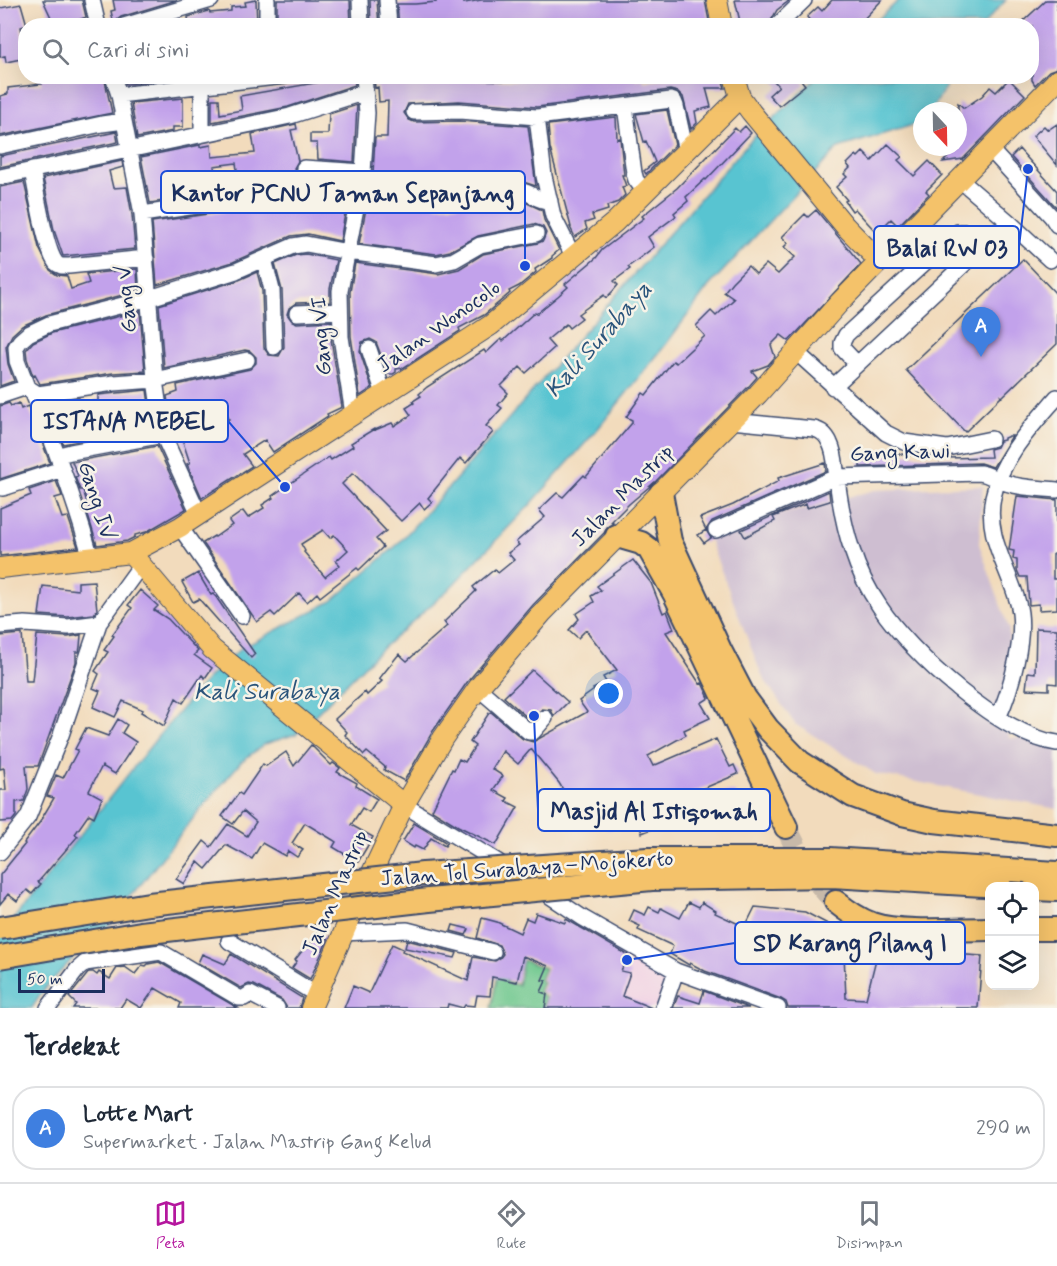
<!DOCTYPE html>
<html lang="id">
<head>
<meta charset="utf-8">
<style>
  body { margin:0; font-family:Mynerve,sans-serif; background:#f2f2f3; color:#1f2937 }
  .controls { position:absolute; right:18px; bottom:18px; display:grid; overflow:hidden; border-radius:12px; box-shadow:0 6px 24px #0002 }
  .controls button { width:54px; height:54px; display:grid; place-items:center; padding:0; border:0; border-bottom:2px solid #e0e1e3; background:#fff; color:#1f2937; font:30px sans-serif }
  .compass { position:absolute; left:913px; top:102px; width:54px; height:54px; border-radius:50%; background:#fff; box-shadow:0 6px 24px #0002; rotate:158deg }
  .scale { position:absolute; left:18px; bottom:15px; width:87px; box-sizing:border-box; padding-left:6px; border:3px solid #1b2f5e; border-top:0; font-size:16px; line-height:21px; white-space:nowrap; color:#1b2f5e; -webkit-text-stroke:4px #f7f3e8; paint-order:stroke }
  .you { position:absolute; left:609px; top:694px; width:21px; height:21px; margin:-15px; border:4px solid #fff; border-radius:50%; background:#1a73e8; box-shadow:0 0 0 9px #1a73e833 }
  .badge { display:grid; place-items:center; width:39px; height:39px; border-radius:50%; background:#b5179e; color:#fff; font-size:20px; font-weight:700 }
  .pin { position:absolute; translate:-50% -50px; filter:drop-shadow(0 2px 3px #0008) }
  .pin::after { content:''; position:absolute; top:32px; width:21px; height:18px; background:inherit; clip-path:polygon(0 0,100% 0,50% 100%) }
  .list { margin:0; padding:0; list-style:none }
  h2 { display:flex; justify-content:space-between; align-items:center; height:78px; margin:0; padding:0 24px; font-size:26px }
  h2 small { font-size:20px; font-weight:400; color:#747a83 }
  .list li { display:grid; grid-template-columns:39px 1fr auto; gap:18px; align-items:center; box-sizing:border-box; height:84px; margin:0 12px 12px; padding:0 12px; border:2px solid #e0e1e3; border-radius:24px }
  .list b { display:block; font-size:22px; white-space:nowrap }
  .list p { margin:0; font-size:20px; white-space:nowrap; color:#747a83 }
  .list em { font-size:20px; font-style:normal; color:#747a83 }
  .icon { flex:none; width:33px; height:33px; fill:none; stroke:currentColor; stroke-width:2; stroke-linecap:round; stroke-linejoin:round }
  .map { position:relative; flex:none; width:1057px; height:1008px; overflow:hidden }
  .search { position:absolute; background:#fff; box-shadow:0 6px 24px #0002; left:18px; right:18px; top:18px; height:66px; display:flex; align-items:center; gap:15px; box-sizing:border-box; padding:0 21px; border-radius:24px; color:#747a83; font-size:22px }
  .sheet { height:174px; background:#fff }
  nav { display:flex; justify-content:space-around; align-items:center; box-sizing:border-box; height:84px; border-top:2px solid #e0e1e3; background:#fff; font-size:16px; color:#747a83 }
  nav a { display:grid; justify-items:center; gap:3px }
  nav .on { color:#b5179e }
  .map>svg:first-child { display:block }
</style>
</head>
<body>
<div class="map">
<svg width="1057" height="1008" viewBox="0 0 1057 1008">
  <rect width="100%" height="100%" fill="#f7f3e8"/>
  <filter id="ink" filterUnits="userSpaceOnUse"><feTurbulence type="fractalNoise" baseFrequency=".0167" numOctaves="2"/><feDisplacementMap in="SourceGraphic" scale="12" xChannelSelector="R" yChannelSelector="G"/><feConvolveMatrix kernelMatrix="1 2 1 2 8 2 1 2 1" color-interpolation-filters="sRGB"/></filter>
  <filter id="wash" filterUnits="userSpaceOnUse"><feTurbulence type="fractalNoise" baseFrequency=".008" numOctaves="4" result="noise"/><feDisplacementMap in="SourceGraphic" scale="24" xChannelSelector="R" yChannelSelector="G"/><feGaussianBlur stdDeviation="1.35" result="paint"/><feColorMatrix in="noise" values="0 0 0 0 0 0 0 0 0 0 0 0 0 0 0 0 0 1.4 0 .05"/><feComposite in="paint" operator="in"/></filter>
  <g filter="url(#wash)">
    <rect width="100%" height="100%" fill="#f2dbbc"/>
    <!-- built -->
    <path fill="#f1d0e4" d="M613 943 681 977 668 1008H592Z"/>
    <!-- industrial -->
    <path fill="#cebed1" d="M983 486 979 544 1009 629V738L1057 739V809L876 774 795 724 762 676 707 534 875 490Z"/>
    <!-- green -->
    <path fill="#6fc88f" stroke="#457c76" stroke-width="1.5" d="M523 960 545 968 540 980 543 982 539 992 545 997 544 1008H491L499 969 508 970 506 982 518 985Z"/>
    <!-- water -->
    <path fill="#58c4d1" stroke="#3a7a98" stroke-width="1.5" d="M899 0H1006L983 25H872Z
      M817 77H951L932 110 922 111V119L916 124 838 148 709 286 667 343 596 431 531 504 448 590 376 654 296 734 265 744 241 762 199 811 101 935 78 953 45 988 32 1008H0V936L160 734 209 677 240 649 332 601 397 545 450 486 748 143Z"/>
    <g id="blocks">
      <!-- building -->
      <path fill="#c2a2eb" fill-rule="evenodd" d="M43 0H82L86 17 64 26H55Z
        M113 0H177L121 17 117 20 114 25 111 11 115 10Z
        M256 0 257 24 247 26H189L188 17 209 11 210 13 231 11V7L246 6 245 2Z
        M277 0H350L351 26H277Z
        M370 0H377L379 26H371Z
        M435 0H464V3L481 0H705L710 26H399L397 4H415L436 2Z
        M735 0H790L777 10 768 26H741Z
        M832 0H882L857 26H814L807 17 818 7 822 11Z
        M1046 0H1057V68L1049 71 1035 85 1032 80V26H1018Z
        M21 4 27 25 21 27 26 58 6 62 5 56 0 57V8Z
        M38 76H104L112 113 0 136V96L8 94V88L42 84Z
        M127 76H167V80L126 84 125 81 128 80Z
        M320 76H354L355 85 288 107 212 122V99H219L220 114 242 110 240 96 321 82Z
        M374 76H469V80L520 81 521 76 557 79V76H635V80L643 78 644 82 676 76H715V78H722L725 88H706L711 107 695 111 697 123 691 129 683 97 678 92 670 90 537 107 459 101 408 104 404 113 409 120 414 122 459 121 528 126 536 186 520 181 435 186 428 191 426 197 431 204 437 206 520 201 525 202 542 210 544 220 559 250 552 256V258L535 269 536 272 519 286 509 291 510 293 484 315 459 328 460 331 403 368 396 369V372L393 374H388L376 342 370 339 362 342 360 352 372 388 360 396 351 336 350 292 355 263 438 274 459 269 483 254 538 243 543 241 546 233 543 227 534 224 478 236 450 251 436 254 359 244 373 174 375 137H387L388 101 379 102 378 87 375 88Z
        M769 76H798L805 85 779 106 769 95 779 86Z
        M1009 79 1025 95 963 159 943 162 958 147V103L964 108 982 96 990 87 996 92Z
        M183 98V127H173V131L137 138 131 103Z
        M357 105 354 162 318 159 317 143H310V134H328L329 114Z
        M667 110 675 145 646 174 644 171 655 162 646 141 644 142 636 114Z
        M616 117 617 139 620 138 624 175H622L626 186 622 187 625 195 618 202 607 206 608 210 592 215 594 220 585 223 587 229 575 237 570 227H571L550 148 548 125Z
        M296 124 297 129 291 130 298 161 294 168 296 173 302 177 306 198H311V178L351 181 340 241 308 234 291 236 233 262 157 285 152 222 279 204 284 201 288 193 285 188 277 184 240 190 236 163 214 166 216 193 150 203 141 157 200 145V147L211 145 212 157 255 153 252 134Z
        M1057 124V165L1033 136 1044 126 1048 130Z
        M745 126 751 133 706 180 705 179 686 197 688 201 674 213 676 216 648 237 654 247 628 267 630 269 614 281 618 285 613 291 606 298 604 295 578 314 582 318 569 328 566 324 547 340 554 348 526 373 520 367 501 386 508 393 498 405 502 408 486 426 493 432 466 463 460 458 428 498 432 502 424 509 420 503 401 521 353 473 342 484 386 531 376 539 383 547 359 570 357 568 320 597 317 593 307 602 299 593 275 616 271 612 257 622 203 543 214 536 215 537 232 525 229 521 243 511 248 518 264 508 262 505 273 498 272 496 282 489 329 457 331 460 353 446 351 443 374 429 375 430 392 423 394 426 411 415 406 408 414 403 413 401 421 396 419 394 427 387 484 350 486 353 501 339 503 341 535 312 536 314 558 296 568 287 565 284 596 258 602 250 644 218 642 216 677 188 735 128 739 132ZM323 530 330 538 334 535 348 550 336 561 340 565 325 577 304 552 305 551 301 544Z
        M116 132 118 142 0 167V156Z
        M888 144 902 157 898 160 914 176 929 161 942 175 926 191 929 194 898 226 891 219 877 233 855 209 852 211 845 201 847 200 836 187 847 177 844 174 850 168 847 164 856 155 858 157 863 152 872 161Z
        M1019 149 1057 191V208L1011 157Z
        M122 161 123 167 109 171 113 188 127 187 132 215 135 249 63 256 54 230 43 178Z
        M24 182 39 248 50 270 57 275 67 276 71 289 89 283 86 274 137 269 138 291 46 315 22 326 12 335 6 347 8 364 14 381 0 386V187Z
        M816 210 861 264 789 341 781 335 771 345 775 357 768 365 752 371 757 377 750 385 656 481 629 504 611 522 613 523 607 527 604 533 533 605 468 681 433 731 404 781 384 770 385 767 367 752 364 755 345 735 347 732 335 719 365 692 367 695 382 681 379 679 399 654 407 661 447 626 444 622 476 591 473 587 495 569 498 573 514 560 508 553 519 545 516 542 545 517 539 510 557 493 563 497 584 475 586 477 632 423V420L626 417 643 393 646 395 673 361 676 363 705 336 696 326 711 311 716 316 734 299 724 292 732 282 748 266 756 274 766 264 778 274 795 257 784 247 788 243 782 237 805 214 808 217Z
        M306 254 336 260 330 289V302L296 303 289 308 287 314 292 321 297 323 331 321V339L342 407 327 414 328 416 273 452 265 440 243 454 252 466 202 498 187 464 190 463 181 436 175 437 172 432 167 396 178 392 177 385 250 369 256 363V357L250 351 245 350 164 368 159 305 239 280 257 272 262 291 264 348 269 355 279 356 284 347 282 290 275 264 296 255ZM223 401 229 419 213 426 206 407Z
        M1023 259 1057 295V344L1002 397 1000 395 1001 397 965 432 906 370Z
        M140 311 145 371 113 373 40 384 35 375 33 376 27 359 26 350 33 342 52 333Z
        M147 390 152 427 63 444 47 403 79 398 80 402 98 401V395Z
        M9 403 11 406 19 403 21 409 28 406 50 463 0 479V406Z
        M1009 436H1012L993 467 980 463 860 467 859 456 889 453 946 458 991 457 990 449 997 447 1000 441 1004 440V438Z
        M157 446 186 509 146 532 135 535V537L127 541 97 545 87 512H90L83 490H80L75 477 78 476 72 462Z
        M825 463 826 471 712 521 706 530 711 538 704 543 698 535 706 530 700 518 733 505 779 481 778 478Z
        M56 481 62 496 55 498 62 518 68 517 78 547 0 556V508L31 495 29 490Z
        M829 491 830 501 807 508 806 504 773 517 775 521 745 537 741 530Z
        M1017 496 1057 500V554H1053V579H1057V609L1039 610V604L1029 605 1027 577H1020L1017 570V560L1013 559 1014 551 1009 550Z
        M633 560 651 583 663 613 667 611 674 629 666 632 700 684 702 683 709 698 701 703 710 718 684 730 686 735 648 756 653 766 716 739 730 767 734 765 738 774 690 794 736 792 737 818 714 817 716 824 707 826V824L699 828 696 822 674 827 672 821 642 833 637 819 608 830 604 821 589 828 579 806 575 809 559 783 531 749 518 764 503 751 492 769 503 776 493 790 508 798 506 801 518 807 496 845 458 826 432 810 452 769 454 770 459 759 465 762 475 746 470 742 489 713 491 712 523 739 533 742 587 712 579 701 594 690 593 689 606 682 603 677 617 670 586 630 578 638 569 630 579 619 576 614 594 602 591 596 601 590 597 586Z
        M198 573 211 595 213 594 216 597 255 654 251 658 199 599 193 602 182 582Z
        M94 581 97 610 94 614 68 617 39 615 43 586 78 590V582Z
        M140 590 158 606 154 610 168 619 198 651 194 655 212 668 205 678 202 675 183 703 176 698 164 726 141 712 143 710 123 701 115 717 93 707 100 691 93 688 99 674 95 671 108 652 104 650 114 636 112 635 132 608 128 605Z
        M1036 628 1057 629V684L1049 683V690L1026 689 1028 672 1035 673Z
        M22 634 26 681H32L37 635 68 637 81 635 80 647 79 652H76V662L38 766H26L28 789 24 801 16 802V816L12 821 0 822V790H6L4 768 0 769V636Z
        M532 670 568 702 554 716 551 710 542 709 530 720 504 697Z
        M118 719 127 725 122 733 136 742 115 774 102 766 89 791 102 798 94 817 89 814 75 834 78 836 38 882 41 884 32 894 27 890 17 901 8 894 0 904V875L25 844 24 843 43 818H42L54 798 47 796 56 775 63 778 78 750 75 749 86 728 108 736Z
        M311 745 331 765 333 763 340 768 337 772 357 783 356 786 377 799 369 812 362 808 351 825 373 837 358 862 333 847 336 842 333 840 305 823 292 843 303 850 297 857 288 851 285 856 262 843 252 859 226 845 206 869 198 862 184 884 176 879 204 841 211 847 228 824 247 836 256 822 243 811 233 824 222 816 239 793 242 795 263 764 266 766 286 752 294 766Z
        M414 823 447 843 445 846 431 838 423 850 415 846 414 848 403 841Z
        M689 902 699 907 702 902 716 911 715 913 745 927 755 907 805 912 843 932 846 998 866 999 877 955 905 957V951L982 956 978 1008H788L786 1002 781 999 705 971 690 963 689 965 679 959 670 954 673 946 638 930 640 926 629 921 634 910 645 915 649 907 659 912 661 908 680 918Z
        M536 913 565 923 566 919 628 955 621 971 630 973 622 996 652 1008H545L547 994 541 992 546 981 542 980 548 966 523 956 517 982 492 977 490 996 477 995 475 1006 465 1005 463 1008 448 1004 447 1008H344L353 986 369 993 392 944 403 949 402 951 468 981 473 957 495 961 500 958 503 954 499 945 477 938 482 918 497 922 520 933 526 918 533 921Z
        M453 925 469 929 466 935 451 931Z
        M317 933 328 939 310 979 292 968 297 961 295 960 306 946 309 948Z
        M407 940 457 953 455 958 405 948Z
        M202 954 225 964 231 954 302 998 299 1008H287L282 1000 254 985 249 984 241 988 198 963Z
        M159 962 238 1008H179L181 1003 155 988 141 1008 126 999 120 1008H73L76 1004 69 997 89 972H93L97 975 99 972 110 979 117 968 125 967 135 974 142 965 146 966 148 964Z
        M704 991 749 1008H673L678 996 700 1003Z"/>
    </g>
  </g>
  <g filter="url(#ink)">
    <use href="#blocks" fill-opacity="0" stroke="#3b496c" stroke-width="1.5"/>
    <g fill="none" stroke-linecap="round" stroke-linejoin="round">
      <!-- highway-tunnel -->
      <path stroke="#c7b9a9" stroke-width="22" stroke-dasharray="22 11" stroke-linecap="butt" d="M786 827C800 856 812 879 836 902"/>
      <!-- minor casing -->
      <g stroke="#3b496c" stroke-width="18">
        <path id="minor" d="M92 0 98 26
          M267 0V26
          M360 0 361 26
          M387 0 389 26
          M124 26 211 0
          M777 26 804 0
          M113 76 119 95 142 214 155 380 163 435 199 514
          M202 85V134
          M119 95 285 76
          M625 106 634 173 636 180 646 193
          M414 112 459 111 537 117 671 100 674 101 676 106 686 152
          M537 117 544 176 553 216 573 256
          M0 146 102 124 124 121
          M989 148 1052 217 1057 225
          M304 168 363 172
          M32 170C36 190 45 249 56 263 60 267 64 266 69 266L146 258
          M0 177 290 116 365 92
          M959 179 1009 222 1050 260
          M436 196 521 191C534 193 535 201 550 201
          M142 214 278 194
          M264 259 272 290 274 347
          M297 313 340 311
          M369 349 384 394
          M795 351 886 433 904 442 947 448 991 439
          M857 364 842 348V343L846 335 958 232H970L984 244
          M27 387 17 361 16 347 20 341 28 334 49 324 150 298 236 271 293 246 306 244 348 252 436 264 454 260 480 245 536 234
          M833 387 1009 222
          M32 391C55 446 75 501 91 558
          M0 396 27 387 38 394 114 383 155 380 247 360
          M353 414 341 337 340 291 363 172 367 113 364 76
          M731 421 814 429C823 431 827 436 830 443 836 455 835 467 837 479 840 503 844 527 852 550 858 569 869 591 880 607 911 654 1001 735 1057 743
          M60 457 63 454 71 452 163 435
          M3 488 62 469
          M180 527 242 616
          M716 530 836 477 980 473C988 474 991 477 998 480 1016 488 1037 488 1057 490
          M0 626 25 624 68 627 99 623
          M478 688 529 732H533L545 718
          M998 718C1011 689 1027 635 1018 603 1008 566 985 537 993 497 1001 458 1032 426 1057 397
          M404 805 508 868
          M0 852 28 817 61 735 99 623 141 565
          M538 888 583 918 676 971 778 1008
          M343 933 407 930 493 952
          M229 941 317 995
          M48 1008 77 970 85 963 161 952 239 998H244L250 994 277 1008
          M663 1008 676 971"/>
      </g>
      <!-- major casing -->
      <g stroke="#3b496c" stroke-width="22">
        <path id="major" d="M717 0 722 26
          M734 76 740 97 751 112 845 226 879 261
          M131 553 212 649 404 805
          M0 568 131 553 180 527 229 495 491 325 615 222 740 97
          M311 1008 347 925 404 805 443 738 478 688 542 613 758 394 840 302 1057 80"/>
      </g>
      <!-- highway casing -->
      <g stroke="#3b496c" stroke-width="26">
        <path id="highway" d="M661 493 670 541 720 650 745 698 768 729 800 762 853 796 902 814 934 821 1057 835
          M617 536 641 543 649 549 674 593 786 827
          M648 859H830L1057 873
          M652 879 832 876 1000 886
          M1034 889 1057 890
          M836 902C847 911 858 919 872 924 901 934 957 929 990 929
          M1034 929H1057"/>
      </g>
      <!-- minor -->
      <use href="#minor" stroke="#fff" stroke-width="15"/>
      <!-- major -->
      <use href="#major" stroke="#f4c26a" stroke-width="20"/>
      <!-- highway -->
      <use href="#highway" stroke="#f4c26a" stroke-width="22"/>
      <!-- highway-bridge casing -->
      <g stroke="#3b496c" stroke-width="26" stroke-linecap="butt">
        <path id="highway-bridge" d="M0 928 149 904 423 874 648 859
          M0 957 141 933 429 900 652 879"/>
      </g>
      <!-- highway-bridge -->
      <use href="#highway-bridge" stroke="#f4c26a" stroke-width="22"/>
    </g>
  </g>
  <g text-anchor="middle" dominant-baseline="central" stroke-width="5" stroke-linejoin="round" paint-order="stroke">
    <!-- street labels -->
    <g font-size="22" fill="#1b2f5e" stroke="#f7f3e8">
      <text transform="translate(127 299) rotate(-95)">Gang V</text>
      <text transform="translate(439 327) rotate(-35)">Jalan Wonocolo</text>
      <text transform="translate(322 336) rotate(-94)">Gang VI</text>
      <text transform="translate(900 453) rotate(-2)">Gang Kawi</text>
      <text transform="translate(623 496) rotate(-45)">Jalan Mastrip</text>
      <text transform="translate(96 501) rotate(73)">Gang IV</text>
      <text transform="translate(527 869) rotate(-4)">Jalan Tol Surabaya–Mojokerto</text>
      <text transform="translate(336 893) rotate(-66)">Jalan Mastrip</text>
    </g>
    <!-- water labels -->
    <g font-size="24" font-style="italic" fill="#2a547b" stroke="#f7f3e8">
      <text transform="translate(599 340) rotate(-48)">Kali Surabaya</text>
      <text x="267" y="692">Kali Surabaya</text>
    </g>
  </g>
  <!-- callouts -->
  <path fill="none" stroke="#1d4ed8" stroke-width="2" d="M525 266L525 192M1028 169L1019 247M285 487L228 421M534 716L538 810M627 960L735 943"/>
  <g fill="#1d4ed8" stroke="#f7f3e8" stroke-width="2">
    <circle cx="525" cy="266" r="6"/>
    <circle cx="1028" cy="169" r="6"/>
    <circle cx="285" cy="487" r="6"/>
    <circle cx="534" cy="716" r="6"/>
    <circle cx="627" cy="960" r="6"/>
  </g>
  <g fill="#f7f3e8" stroke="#1d4ed8" stroke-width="2">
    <rect x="161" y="171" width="364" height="42" rx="6"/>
    <rect x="874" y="226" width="145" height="42" rx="6"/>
    <rect x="31" y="400" width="197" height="42" rx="6"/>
    <rect x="538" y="789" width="232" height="42" rx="6"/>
    <rect x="735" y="922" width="230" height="42" rx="6"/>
  </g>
  <g font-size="24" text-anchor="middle" font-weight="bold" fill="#1b2f5e">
    <text x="343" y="201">Kantor PCNU Taman Sepanjang</text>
    <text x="947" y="256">Balai RW 03</text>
    <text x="129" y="429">ISTANA MEBEL</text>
    <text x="654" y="819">Masjid Al Istiqomah</text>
    <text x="850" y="951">SD Karang Pilang I</text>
  </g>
</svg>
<div class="controls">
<button><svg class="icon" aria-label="locate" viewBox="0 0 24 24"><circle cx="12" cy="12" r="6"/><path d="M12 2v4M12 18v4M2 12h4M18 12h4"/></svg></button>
<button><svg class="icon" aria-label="layers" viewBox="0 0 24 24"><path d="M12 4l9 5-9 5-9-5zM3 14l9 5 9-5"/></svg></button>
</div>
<svg class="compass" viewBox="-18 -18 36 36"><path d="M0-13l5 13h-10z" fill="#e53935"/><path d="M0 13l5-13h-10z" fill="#747a83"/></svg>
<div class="scale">50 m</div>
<div class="you"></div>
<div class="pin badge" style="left:981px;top:357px;background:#3f7fe0">A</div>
<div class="search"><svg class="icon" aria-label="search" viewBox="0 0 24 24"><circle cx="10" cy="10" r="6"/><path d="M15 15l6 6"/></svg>Cari di sini</div>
</div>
<section class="sheet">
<h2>Terdekat<small></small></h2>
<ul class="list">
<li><span class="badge" style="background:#3f7fe0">A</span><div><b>Lotte Mart</b><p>Supermarket · Jalan Mastrip Gang Kelud</p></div><em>290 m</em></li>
</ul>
</section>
<nav>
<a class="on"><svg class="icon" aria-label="map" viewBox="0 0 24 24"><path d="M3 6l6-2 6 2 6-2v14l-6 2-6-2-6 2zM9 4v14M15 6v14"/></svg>Peta</a>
<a><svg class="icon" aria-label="directions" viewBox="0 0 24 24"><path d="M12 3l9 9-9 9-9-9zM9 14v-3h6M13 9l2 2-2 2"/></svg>Rute</a>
<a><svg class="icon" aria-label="saved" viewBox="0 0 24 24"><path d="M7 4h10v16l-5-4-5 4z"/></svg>Disimpan</a>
</nav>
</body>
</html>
